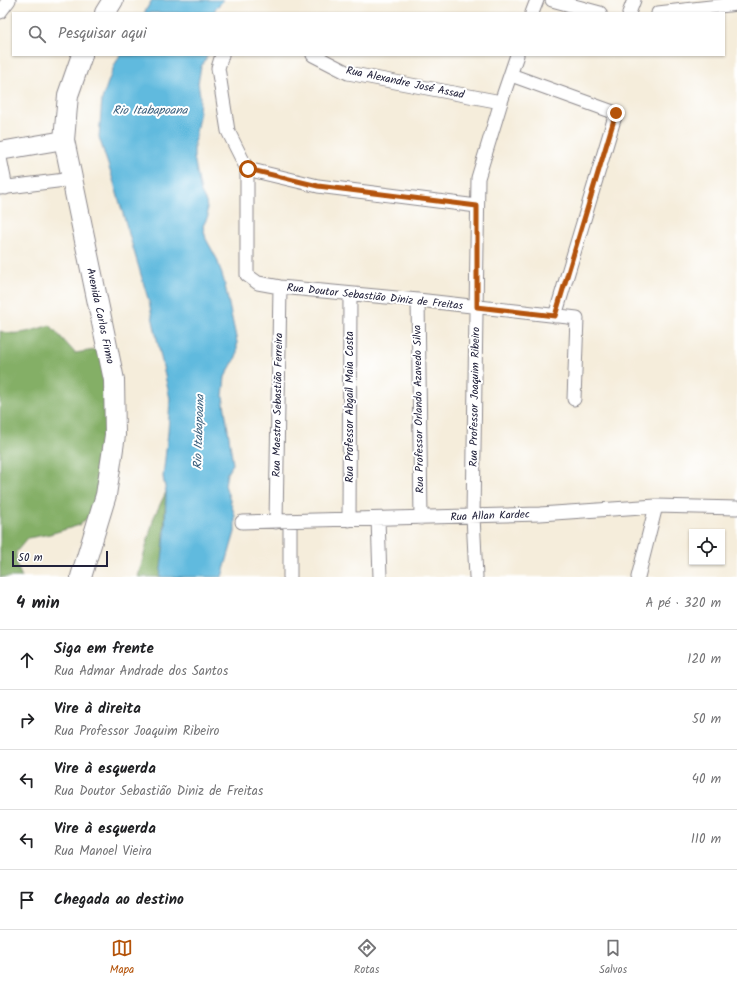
<!DOCTYPE html>
<html lang="pt">
<head>
<meta charset="utf-8">
<style>
  body { margin:0; font-family:Kalam,sans-serif; background:#f2f2f2; color:#202124 }
  .controls { position:absolute; right:12px; bottom:12px; display:grid; overflow:hidden; border-radius:0px; box-shadow:0 1px 3px #0004 }
  .controls button { width:36px; height:36px; display:grid; place-items:center; padding:0; border:0; border-bottom:1px solid #e0e0e0; background:#fff; color:#202124; font:20px sans-serif }
  .scale { position:absolute; left:12px; bottom:10px; width:96px; box-sizing:border-box; padding-left:4px; border:2px solid #22223b; border-top:0; font-size:11px; line-height:14px; white-space:nowrap; color:#22223b; -webkit-text-stroke:3px #fff; paint-order:stroke }
  .stop { position:absolute; width:12px; height:12px; margin:-9px; border:3px solid #b45309; border-radius:50%; background:#fff }
  .stop.end { background:#b45309; border-color:#fff; box-shadow:0 1px 4px #0008 }
  .list { margin:0; padding:0; list-style:none }
  h2 { display:flex; justify-content:space-between; align-items:center; height:52px; margin:0; padding:0 16px; font-size:17px }
  h2 small { font-size:13px; font-weight:400; color:#757577 }
  .list li { display:grid; grid-template-columns:26px 1fr auto; gap:12px; align-items:center; box-sizing:border-box; height:60px; padding:0 16px; border-top:1px solid #e0e0e0 }
  .list b { display:block; font-size:15px; white-space:nowrap }
  .list p { margin:0; font-size:13px; white-space:nowrap; color:#757577 }
  .list em { font-size:13px; font-style:normal; color:#757577 }
  .icon { flex:none; width:22px; height:22px; fill:none; stroke:currentColor; stroke-width:2; stroke-linecap:round; stroke-linejoin:round }
  .map { position:relative; flex:none; width:737px; height:577px; overflow:hidden }
  .search { position:absolute; background:#fff; box-shadow:0 1px 3px #0004; left:12px; right:12px; top:12px; height:44px; display:flex; align-items:center; gap:10px; box-sizing:border-box; padding:0 14px; border-radius:0px; color:#757577; font-size:15px }
  .sheet { height:352px; background:#fff }
  nav { display:flex; justify-content:space-around; align-items:center; box-sizing:border-box; height:56px; border-top:1px solid #e0e0e0; background:#fff; font-size:11px; color:#757577 }
  nav a { display:grid; justify-items:center; gap:2px }
  nav .on { color:#b45309 }
  .map>svg:first-child { display:block }
</style>
</head>
<body>
<div class="map">
<svg width="737" height="577" viewBox="0 0 737 577">
  <rect width="100%" height="100%" fill="#fff"/>
  <filter id="ink" filterUnits="userSpaceOnUse"><feTurbulence type="fractalNoise" baseFrequency=".025" numOctaves="2"/><feDisplacementMap in="SourceGraphic" scale="8" xChannelSelector="R" yChannelSelector="G"/><feConvolveMatrix kernelMatrix="1 2 1 2 8 2 1 2 1" color-interpolation-filters="sRGB"/></filter>
  <filter id="wash" filterUnits="userSpaceOnUse"><feTurbulence type="fractalNoise" baseFrequency=".012" numOctaves="4" result="noise"/><feDisplacementMap in="SourceGraphic" scale="16" xChannelSelector="R" yChannelSelector="G"/><feGaussianBlur stdDeviation="0.9" result="paint"/><feColorMatrix in="noise" values="0 0 0 0 0 0 0 0 0 0 0 0 0 0 0 0 0 1.4 0 .05"/><feComposite in="paint" operator="in"/></filter>
  <g filter="url(#wash)">
    <rect width="100%" height="100%" fill="#f5eddb"/>
    <!-- forest -->
    <path fill="#84af66" stroke="#536850" d="M50 325 75 353 108 348 111 359 102 504 80 525 50 534 28 538 16 552V564L22 577H0V331C17 337 34 330 50 325Z
      M166 492 163 554 160 577H138L154 517Z"/>
    <!-- water -->
    <path fill="#61bade" stroke="#426e8c" d="M152 0H224L215 9 214 13H144Z
      M120 55H208L201 67 198 83 200 95 199 116 194 144V157L201 193 206 202 208 216 203 226 206 239 217 259 224 281 237 342V355L225 377 223 396 233 464 227 473 225 485 235 516V532L222 577H160L165 534 166 492 163 477 168 432 170 399 149 302 114 183 99 137 102 99 114 66Z"/>
  </g>
  <g filter="url(#ink)">
    <g fill="none" stroke-linecap="round" stroke-linejoin="round">
      <!-- street casing -->
      <g stroke="#8c888b" stroke-width="15">
        <path id="street" d="M552 0 600 13
          M0 12 9 0
          M532 13 537 0
          M629 13 634 0
          M658 13 737 4
          M222 55 218 68 228 131 247 169V275L258 283 280 287 418 300 577 318 574 399
          M313 55 348 73 501 102
          M511 75 616 113 555 316
          M0 158 6 188
          M247 169 318 186 477 206
          M0 188 73 179
          M418 300 421 518
          M378 519 380 577
          M349 520 350 294
          M242 522 540 514 656 506 737 508
          M276 522 280 287
          M290 522V577
          M476 577 473 516 478 178 501 102 517 55
          M638 577 656 506"/>
      </g>
      <!-- secondary casing -->
      <g stroke="#8c888b" stroke-width="20">
        <path id="secondary" d="M0 151 64 140"/>
      </g>
      <!-- primary casing -->
      <g stroke="#8c888b" stroke-width="22">
        <path id="primary" d="M105 13 113 0
          M81 577 106 495 115 435 114 380 64 140 68 95 82 55"/>
      </g>
      <!-- street -->
      <use href="#street" stroke="#fff" stroke-width="13"/>
      <!-- secondary -->
      <use href="#secondary" stroke="#fff" stroke-width="18"/>
      <!-- primary -->
      <use href="#primary" stroke="#fff" stroke-width="20"/>
    </g>
  </g>
  <g fill="none" stroke-linecap="round" stroke-linejoin="round" filter="url(#ink)">
    <!-- route -->
    <path stroke="#b45309" stroke-width="5" d="M248 169 318 186 477 206V307L555 316 616 113"/>
  </g>
  <g text-anchor="middle" dominant-baseline="central" stroke-width="4" stroke-linejoin="round" paint-order="stroke">
    <!-- street labels -->
    <g font-size="11" fill="#22223b" stroke="#fff">
      <text transform="translate(405 83) rotate(12)">Rua Alexandre José Assad</text>
      <text transform="translate(375 297) rotate(6)">Rua Doutor Sebastião Diniz de Freitas</text>
      <text transform="translate(100 316) rotate(78)">Avenida Carlos Firmo</text>
      <text transform="translate(475 397) rotate(-89)">Rua Professor Joaquim Ribeiro</text>
      <text transform="translate(278 405) rotate(-89)">Rua Maestro Sebastião Ferreira</text>
      <text transform="translate(350 407) rotate(-90)">Rua Professor Abgail Maia Costa</text>
      <text transform="translate(419 409) rotate(-91)">Rua Professor Orlando Azavedo Silva</text>
      <text transform="translate(490 516) rotate(-2)">Rua Allan Kardec</text>
    </g>
    <!-- water labels -->
    <g font-size="12" font-style="italic" fill="#3b5f7c" stroke="#fff">
      <text x="150" y="110">Rio Itabapoana</text>
      <text transform="translate(199 432) rotate(-88)">Rio Itabapoana</text>
    </g>
  </g>
</svg>
<div class="controls">
<button><svg class="icon" aria-label="locate" viewBox="0 0 24 24"><circle cx="12" cy="12" r="6"/><path d="M12 2v4M12 18v4M2 12h4M18 12h4"/></svg></button>
</div>
<div class="scale">50 m</div>
<div class="stop" style="left:248px;top:169px"></div>
<div class="stop end" style="left:616px;top:113px"></div>
<div class="search"><svg class="icon" aria-label="search" viewBox="0 0 24 24"><circle cx="10" cy="10" r="6"/><path d="M15 15l6 6"/></svg>Pesquisar aqui</div>
</div>
<section class="sheet">
<h2>4 min<small>A pé · 320 m</small></h2>
<ul class="list">
<li><svg class="icon" aria-label="ahead" viewBox="0 0 24 24"><path d="M12 20V5M6 11l6-6 6 6"/></svg><div><b>Siga em frente</b><p>Rua Admar Andrade dos Santos</p></div><em>120 m</em></li>
<li><svg class="icon" aria-label="right" viewBox="0 0 24 24"><path d="M7 20v-9h11M14 6l5 5-5 5"/></svg><div><b>Vire à direita</b><p>Rua Professor Joaquim Ribeiro</p></div><em>50 m</em></li>
<li><svg class="icon" aria-label="left" viewBox="0 0 24 24"><path d="M17 20v-9H6M10 6l-5 5 5 5"/></svg><div><b>Vire à esquerda</b><p>Rua Doutor Sebastião Diniz de Freitas</p></div><em>40 m</em></li>
<li><svg class="icon" aria-label="left" viewBox="0 0 24 24"><path d="M17 20v-9H6M10 6l-5 5 5 5"/></svg><div><b>Vire à esquerda</b><p>Rua Manoel Vieira</p></div><em>110 m</em></li>
<li><svg class="icon" aria-label="arrive" viewBox="0 0 24 24"><path d="M6 21V4h12l-3 4 3 4H6"/></svg><div><b>Chegada ao destino</b></div></li>
</ul>
</section>
<nav>
<a class="on"><svg class="icon" aria-label="map" viewBox="0 0 24 24"><path d="M3 6l6-2 6 2 6-2v14l-6 2-6-2-6 2zM9 4v14M15 6v14"/></svg>Mapa</a>
<a><svg class="icon" aria-label="directions" viewBox="0 0 24 24"><path d="M12 3l9 9-9 9-9-9zM9 14v-3h6M13 9l2 2-2 2"/></svg>Rotas</a>
<a><svg class="icon" aria-label="saved" viewBox="0 0 24 24"><path d="M7 4h10v16l-5-4-5 4z"/></svg>Salvos</a>
</nav>
</body>
</html>
